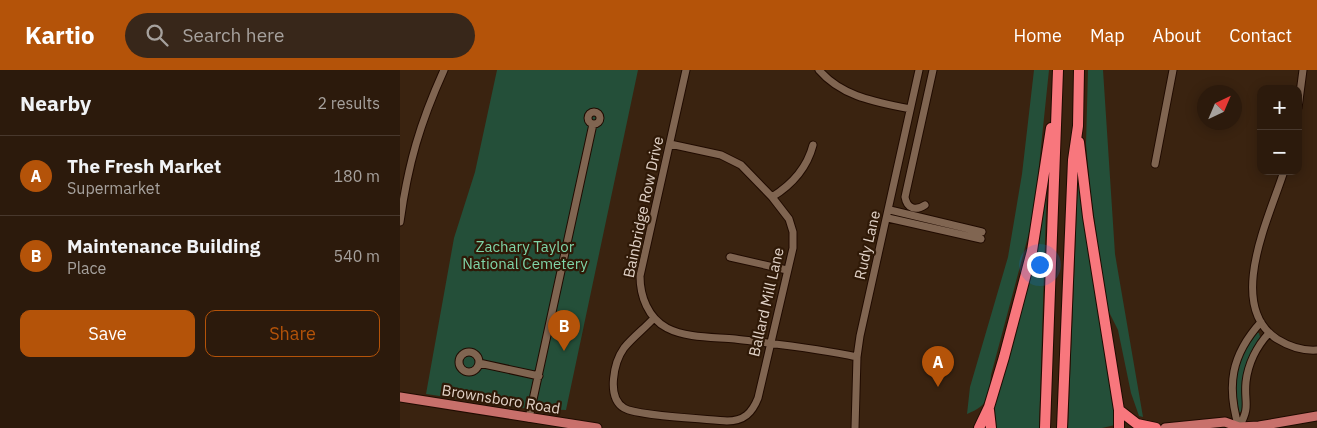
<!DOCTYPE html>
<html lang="en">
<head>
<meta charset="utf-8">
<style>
  body { margin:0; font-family:"IBM Plex Sans",sans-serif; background:#38271a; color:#f1f3f6 }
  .controls { position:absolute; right:15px; top:15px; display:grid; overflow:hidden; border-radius:10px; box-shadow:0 2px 12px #0003 }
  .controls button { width:45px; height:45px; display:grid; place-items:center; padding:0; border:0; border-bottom:1px solid #48382d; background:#2c1a0c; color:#f1f3f6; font:25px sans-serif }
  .compass { position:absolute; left:797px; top:15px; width:45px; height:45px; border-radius:50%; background:#2c1a0c; box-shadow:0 2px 12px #0003; rotate:44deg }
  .you { position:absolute; left:639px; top:194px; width:18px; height:18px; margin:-12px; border:4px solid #fff; border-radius:50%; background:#1a73e8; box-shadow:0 0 0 8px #1a73e833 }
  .badge { display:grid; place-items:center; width:32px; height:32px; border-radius:50%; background:#b45309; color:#fff; font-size:16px; font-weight:700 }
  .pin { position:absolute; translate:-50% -41px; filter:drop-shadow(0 1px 2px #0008) }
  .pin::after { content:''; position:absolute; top:26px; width:18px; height:15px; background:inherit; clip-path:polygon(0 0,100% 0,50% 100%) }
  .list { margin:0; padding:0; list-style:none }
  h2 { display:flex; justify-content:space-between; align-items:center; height:65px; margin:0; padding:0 20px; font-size:21px }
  h2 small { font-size:16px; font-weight:400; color:#a6a19d }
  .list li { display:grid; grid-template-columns:32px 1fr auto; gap:15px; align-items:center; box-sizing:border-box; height:80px; padding:0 20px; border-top:1px solid #48382d }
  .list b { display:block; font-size:19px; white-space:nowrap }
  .list p { margin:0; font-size:16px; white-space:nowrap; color:#a6a19d }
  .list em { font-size:16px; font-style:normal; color:#a6a19d }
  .actions { display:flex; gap:10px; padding:15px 20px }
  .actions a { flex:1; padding:11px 0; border:1px solid #b45309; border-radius:10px; text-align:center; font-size:18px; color:#b45309 }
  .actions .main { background:#b45309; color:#fff }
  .icon { flex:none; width:28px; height:28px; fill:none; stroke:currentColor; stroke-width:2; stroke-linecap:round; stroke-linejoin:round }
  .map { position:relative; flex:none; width:917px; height:358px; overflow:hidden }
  header { display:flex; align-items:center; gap:30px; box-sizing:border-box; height:70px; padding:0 25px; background:#b45309; color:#fff }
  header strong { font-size:24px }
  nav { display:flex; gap:28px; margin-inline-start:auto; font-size:18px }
  .search { width:350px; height:45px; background:#38271a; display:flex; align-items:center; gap:12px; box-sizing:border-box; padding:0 18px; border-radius:28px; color:#a6a19d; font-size:19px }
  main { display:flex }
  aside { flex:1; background:#2c1a0c }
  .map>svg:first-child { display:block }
</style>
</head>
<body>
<header>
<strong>Kartio</strong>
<div class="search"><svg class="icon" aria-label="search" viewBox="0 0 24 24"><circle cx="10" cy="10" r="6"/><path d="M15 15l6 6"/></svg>Search here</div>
<nav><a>Home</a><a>Map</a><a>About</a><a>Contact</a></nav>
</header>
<main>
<aside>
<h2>Nearby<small>2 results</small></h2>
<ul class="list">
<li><span class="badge">A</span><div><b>The Fresh Market</b><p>Supermarket</p></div><em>180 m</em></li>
<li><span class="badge">B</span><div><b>Maintenance Building</b><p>Place</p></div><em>540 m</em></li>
</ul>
<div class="actions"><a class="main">Save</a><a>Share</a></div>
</aside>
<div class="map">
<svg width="917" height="358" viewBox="0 0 917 358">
  <rect width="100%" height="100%" fill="#3a2310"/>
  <!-- green -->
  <path fill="#244f39" d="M97 0H238L166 340 120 338 26 324 54 168 75 102Z
    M634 0H649L634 144 591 305C589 327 589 335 567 344L570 317 608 187 622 104Z
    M688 0H703L715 184 743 347 739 346 731 323 718 260 707 238 690 118 686 74Z
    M647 109 639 358H596L594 336Z
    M678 110H680L718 349 715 355 702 358H668Z
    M855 262 859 263 860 267 850 286 843 340 839 343 835 313 840 287Z"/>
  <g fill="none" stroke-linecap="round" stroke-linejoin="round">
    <!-- minor casing -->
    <g stroke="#200b00" stroke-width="9">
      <path id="minor" d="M286 0 240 206C240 226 248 248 267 258 286 268 314 267 335 269 376 274 416 278 457 287
        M419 0C442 27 477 32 510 39
        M898 38 903 0
        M188 48a6 6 0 1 1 12 0a6 6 0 1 1-12 0Z
        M755 94 773 0
        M884 101C870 146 825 235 877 269 890 277 902 281 917 280
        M372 127C393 114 407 98 413 75
        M525 135C516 141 507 139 505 127L533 0
        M490 140 582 162
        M488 148 581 169
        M0 152C8 94 20 53 44 0
        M330 187 387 200
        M254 248C245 258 233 267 224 278 214 292 206 327 224 338 237 346 308 349 327 351 344 351 352 343 358 328L393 178V162L389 149 372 127 341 95 321 85 270 74
        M59 292a10 10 0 1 1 20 0a10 10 0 1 1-20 0Z
        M79 293 139 306
        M129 348 193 54
        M839 357C851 336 844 333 846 312 848 294 857 276 869 263
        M455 358 457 287 460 266 519 0
        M839 358C826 316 831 285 861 252"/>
    </g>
    <!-- major casing -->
    <g stroke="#200b00" stroke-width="11">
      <path id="major" d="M0 327 197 358
        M765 358 825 352 839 357 859 356 917 346"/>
    </g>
    <!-- highway casing -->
    <g stroke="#200b00" stroke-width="12">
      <path id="highway" d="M679 72 688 147 719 340V358
        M589 340 591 358
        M719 340 737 354 756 358
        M579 358 589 337 604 287 632 181 651 58
        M645 358 658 0
        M662 358 673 90 678 56 679 0"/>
    </g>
    <!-- minor -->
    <use href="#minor" stroke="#806551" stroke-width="7"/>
    <!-- major -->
    <use href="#major" stroke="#c8706b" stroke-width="9"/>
    <!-- highway -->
    <use href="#highway" stroke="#f8777d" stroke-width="10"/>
  </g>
  <g text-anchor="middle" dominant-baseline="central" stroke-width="4.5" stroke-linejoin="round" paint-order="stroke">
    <!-- street labels -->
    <g font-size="15" fill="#e2d3c8" stroke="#2f1907">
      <text transform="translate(243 137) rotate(-78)">Bainbridge Row Drive</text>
      <text transform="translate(467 175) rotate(-77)">Rudy Lane</text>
      <text transform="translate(366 232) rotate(-77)">Ballard Mill Lane</text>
      <text transform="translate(101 329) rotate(9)">Brownsboro Road</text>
    </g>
    <!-- park labels -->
    <g font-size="15" fill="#7fd5a8" stroke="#2f1907">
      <text x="125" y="176">Zachary Taylor<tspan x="125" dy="17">National Cemetery</tspan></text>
    </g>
  </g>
</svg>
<div class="controls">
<button>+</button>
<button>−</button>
</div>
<svg class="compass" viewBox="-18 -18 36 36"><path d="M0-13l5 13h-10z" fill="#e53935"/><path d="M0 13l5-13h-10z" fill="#a6a19d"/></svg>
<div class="you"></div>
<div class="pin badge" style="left:538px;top:317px">A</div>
<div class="pin badge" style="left:164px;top:281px">B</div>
</div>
</main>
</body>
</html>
